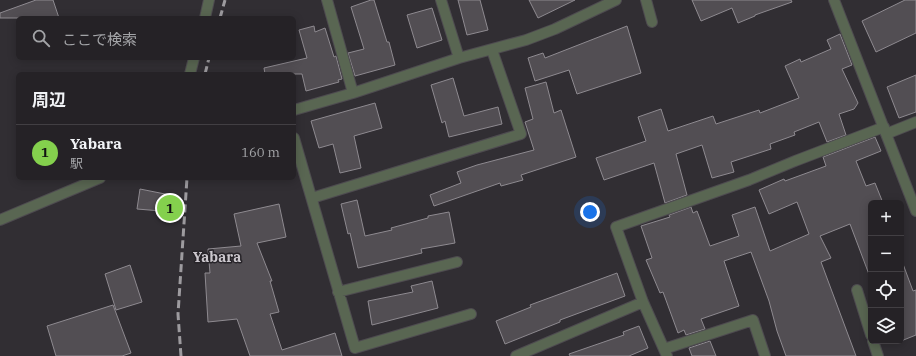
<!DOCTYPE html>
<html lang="ja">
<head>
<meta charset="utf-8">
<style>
  body { margin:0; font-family:"IBM Plex Serif","Noto Sans JP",serif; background:#312f32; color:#f1f3f6 }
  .controls { position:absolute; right:12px; bottom:12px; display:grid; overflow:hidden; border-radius:6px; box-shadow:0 2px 10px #0003 }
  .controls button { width:36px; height:36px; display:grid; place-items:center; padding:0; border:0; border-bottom:1px solid #423f43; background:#252226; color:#f1f3f6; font:20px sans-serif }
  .you { position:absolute; left:590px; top:212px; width:14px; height:14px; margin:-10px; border:3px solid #fff; border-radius:50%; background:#1a73e8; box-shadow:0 0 0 6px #1a73e833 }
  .badge { display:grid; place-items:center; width:26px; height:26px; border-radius:50%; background:#84d04d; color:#111; font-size:13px; font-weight:700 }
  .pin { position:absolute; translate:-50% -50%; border:2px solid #fff; box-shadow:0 1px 4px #0006 }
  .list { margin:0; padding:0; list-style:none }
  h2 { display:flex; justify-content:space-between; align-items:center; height:52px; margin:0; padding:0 16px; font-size:17px }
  h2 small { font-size:13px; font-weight:400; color:#a3a4a7 }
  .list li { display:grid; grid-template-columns:26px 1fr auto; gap:12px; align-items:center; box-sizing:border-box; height:56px; padding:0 16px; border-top:1px solid #423f43 }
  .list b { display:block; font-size:15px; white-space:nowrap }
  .list p { margin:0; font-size:13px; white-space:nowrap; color:#a3a4a7 }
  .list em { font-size:13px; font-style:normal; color:#a3a4a7 }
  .icon { flex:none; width:22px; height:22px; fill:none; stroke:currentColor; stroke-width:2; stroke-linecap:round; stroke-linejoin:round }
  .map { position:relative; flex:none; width:916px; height:356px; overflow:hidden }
  .search { position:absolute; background:#252226; box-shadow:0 2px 10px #0003; left:16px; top:16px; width:280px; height:44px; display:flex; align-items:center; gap:10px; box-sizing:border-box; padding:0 14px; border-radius:6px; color:#a3a4a7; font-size:15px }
  .panel { position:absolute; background:#252226; box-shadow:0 2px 10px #0003; left:16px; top:72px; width:280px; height:108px; border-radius:6px }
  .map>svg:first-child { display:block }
</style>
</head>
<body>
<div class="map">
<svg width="916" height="356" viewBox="0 0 916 356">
  <rect width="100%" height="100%" fill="#312e33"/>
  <!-- building -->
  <path fill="#524e53" stroke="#8e8a90" d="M36 0H53L59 18H0V13Z
    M371 0H374L387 42H389L395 65 355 76 348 53 364 49 351 7Z
    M458 0H480L488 30 467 35Z
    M529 0H575L538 18Z
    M692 0H791L792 2 755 15V16L738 23 732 8 701 21Z
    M905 0H916V33L876 52 862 21Z
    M432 8 442 40 417 48 407 15Z
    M314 26 315 32 325 28 334 57 336 56 342 79 338 80 339 82 306 91 302 74H265L264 68 307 58 299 30Z
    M627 26 641 73 577 94 569 70 535 81 528 58 543 53 545 58Z
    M840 34 852 65 842 69 858 103 854 109 839 114 846 135 827 142 819 122 794 132 795 135 770 144 771 149 731 162 734 172 712 178 702 145 676 154 687 195 665 203 654 163 604 180 596 158 646 141 638 117 661 109 668 131 713 116 716 124 759 110 760 113 799 98 785 66 800 59 801 62 831 49 827 40Z
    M916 75V112L899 118 887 87Z
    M453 78 464 116 498 107 502 124 449 137 445 121 442 123 431 85Z
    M546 82 554 113 561 110 576 157 521 175 523 180 501 186 500 183 434 206 430 195 461 183 457 172 477 165 534 150 525 122 533 119 525 88Z
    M375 103 382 128 354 136 361 168 340 173 333 144 319 148 311 121Z
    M875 137 881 151 856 161 866 186 875 183 883 203H871V277H870L850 224 820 236 831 258 821 262 856 356H786L777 331 769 301 751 252 724 261 739 306 701 319 705 329 686 335 684 330 678 333 663 292 660 293 646 260 652 258 641 226 670 217 669 215 691 207 693 213 697 211 710 246 739 236 732 215 755 207 770 251 809 234 797 202 769 214 759 190 784 179 785 181 826 166 823 157Z
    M140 189 175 196 173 212 137 209Z
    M357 200 365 236 392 230 391 228 428 218V216L449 212 455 243 421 249 422 253 358 268 350 233 348 234 341 204Z
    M279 204 286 237 257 243 272 281H270L279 312 270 314 282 350 335 333 342 356H250L237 319 208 322 205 273H210L208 249 241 246 234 214Z
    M901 264H903L913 291 916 290V335L901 341Z
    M130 265 142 302 116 310 105 274Z
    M617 273 625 296 560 320V322L505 344 496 321 531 307 530 305Z
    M432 281 438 308 372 325 368 301 413 292 411 286Z
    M113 305 131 353 122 356H56L47 326Z
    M639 326 648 348 629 356H570L569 354 624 335 623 332Z
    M710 341 716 356H692L689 348Z"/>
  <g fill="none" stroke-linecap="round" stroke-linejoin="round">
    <!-- minor casing -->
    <g stroke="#4e4b50" stroke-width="12">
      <path id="minor" d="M327 0 353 93
        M441 0 459 58
        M646 0 652 22
        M834 0 916 211
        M205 18 209 0
        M190 74 194 58
        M294 110 353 93 459 58 526 40 555 29 616 0
        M886 134 916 122
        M294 138 355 348 471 314
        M312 198 521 134 492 50
        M0 220 100 178
        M857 290 871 335
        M338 292 457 262
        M873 341 878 356
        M664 349 753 320 765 356
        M516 356 643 302
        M667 356 643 302 616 227 749 180 795 161 884 127"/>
    </g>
    <!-- minor -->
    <use href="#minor" stroke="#596652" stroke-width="10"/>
    <!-- rail -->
    <path stroke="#9d9b9f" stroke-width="3" stroke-dasharray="8 4" stroke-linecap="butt" d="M220 18 225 0
      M205 74 209 58
      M181 356 178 314 187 178"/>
  </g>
  <g text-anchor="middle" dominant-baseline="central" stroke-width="3" stroke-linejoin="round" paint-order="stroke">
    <!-- quarter labels -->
    <g font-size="14" font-weight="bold" fill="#cbc7cd" stroke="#272429">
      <text x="217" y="257">Yabara</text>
    </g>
  </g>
</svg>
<div class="controls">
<button>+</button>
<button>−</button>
<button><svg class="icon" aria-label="locate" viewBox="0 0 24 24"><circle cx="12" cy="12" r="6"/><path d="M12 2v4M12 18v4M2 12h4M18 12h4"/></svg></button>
<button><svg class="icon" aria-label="layers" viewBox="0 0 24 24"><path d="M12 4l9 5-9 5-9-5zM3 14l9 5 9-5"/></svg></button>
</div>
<div class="you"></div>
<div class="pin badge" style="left:170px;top:208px">1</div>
<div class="search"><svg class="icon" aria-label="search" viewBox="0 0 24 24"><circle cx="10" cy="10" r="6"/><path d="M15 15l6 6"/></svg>ここで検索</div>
<section class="panel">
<h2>周辺<small></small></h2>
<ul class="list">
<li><span class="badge">1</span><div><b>Yabara</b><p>駅</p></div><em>160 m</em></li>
</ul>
</section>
</div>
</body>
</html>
